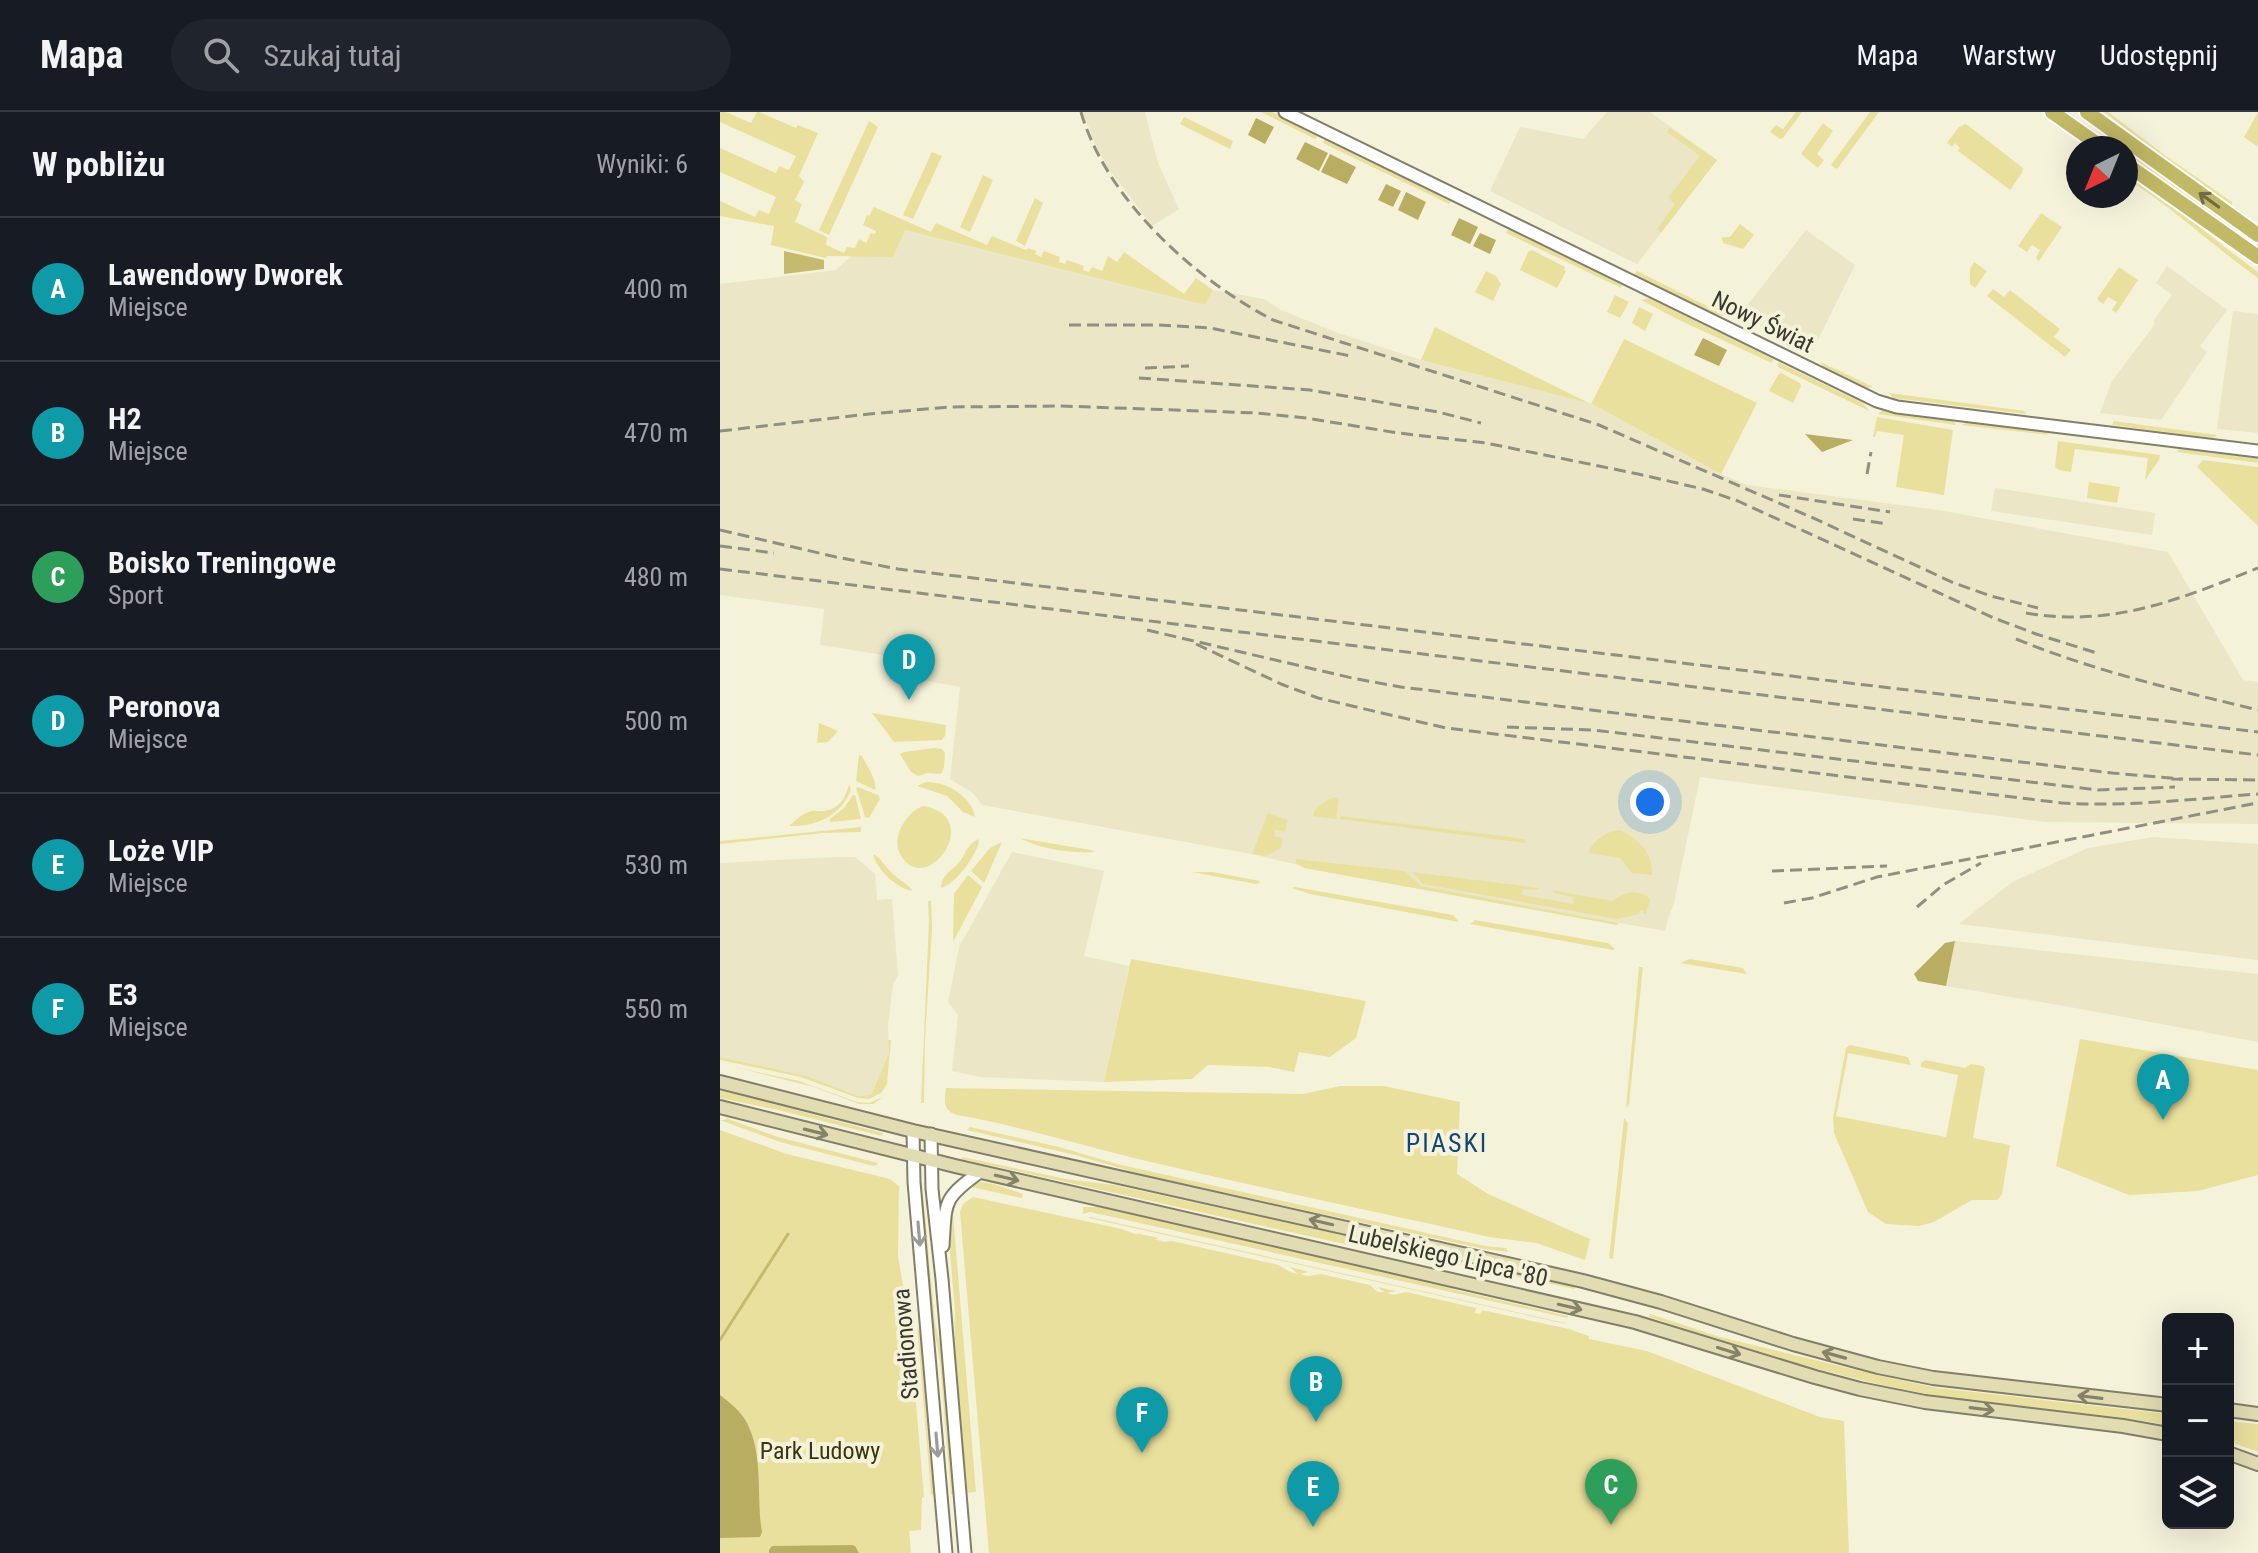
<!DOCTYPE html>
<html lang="pl">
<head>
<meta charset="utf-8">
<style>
  body { margin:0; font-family:"Roboto Condensed",sans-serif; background:#20242c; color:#f1f3f6 }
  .controls { position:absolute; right:24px; bottom:24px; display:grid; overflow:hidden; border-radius:12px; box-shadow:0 8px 32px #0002 }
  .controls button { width:72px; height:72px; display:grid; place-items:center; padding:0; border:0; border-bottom:2px solid #363941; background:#171b24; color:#f1f3f6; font:40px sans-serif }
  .compass { position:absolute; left:1346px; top:24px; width:72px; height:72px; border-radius:50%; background:#171b24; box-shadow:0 8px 32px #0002; rotate:223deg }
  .you { position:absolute; left:930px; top:690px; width:28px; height:28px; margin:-20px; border:6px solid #fff; border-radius:50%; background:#1a73e8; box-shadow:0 0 0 12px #1a73e833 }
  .badge { display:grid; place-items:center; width:52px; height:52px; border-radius:50%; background:#116cb9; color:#fff; font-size:26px; font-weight:700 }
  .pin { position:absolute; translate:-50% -66px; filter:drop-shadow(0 2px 4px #0008) }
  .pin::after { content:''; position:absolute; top:42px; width:28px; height:24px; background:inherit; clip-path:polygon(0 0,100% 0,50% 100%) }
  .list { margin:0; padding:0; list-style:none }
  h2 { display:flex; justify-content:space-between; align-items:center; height:104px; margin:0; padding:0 32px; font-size:34px }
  h2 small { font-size:26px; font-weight:400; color:#9ea1a6 }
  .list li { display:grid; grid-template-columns:52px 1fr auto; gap:24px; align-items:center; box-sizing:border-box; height:144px; padding:0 32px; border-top:2px solid #363941 }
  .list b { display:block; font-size:30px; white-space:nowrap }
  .list p { margin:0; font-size:26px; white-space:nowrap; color:#9ea1a6 }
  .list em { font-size:26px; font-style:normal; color:#9ea1a6 }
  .icon { flex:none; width:44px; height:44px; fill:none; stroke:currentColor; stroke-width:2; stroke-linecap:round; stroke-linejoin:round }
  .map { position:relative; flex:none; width:1538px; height:1441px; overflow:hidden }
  header { display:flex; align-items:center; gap:48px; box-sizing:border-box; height:112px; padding:0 40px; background:#171b24; border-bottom:2px solid #363941 }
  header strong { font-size:38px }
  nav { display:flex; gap:44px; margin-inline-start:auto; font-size:28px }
  .search { width:560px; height:72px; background:#20242c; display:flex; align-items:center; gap:20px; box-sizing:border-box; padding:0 28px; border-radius:44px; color:#9ea1a6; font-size:30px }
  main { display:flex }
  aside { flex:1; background:#171b24 }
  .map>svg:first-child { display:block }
</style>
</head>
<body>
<header>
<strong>Mapa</strong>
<div class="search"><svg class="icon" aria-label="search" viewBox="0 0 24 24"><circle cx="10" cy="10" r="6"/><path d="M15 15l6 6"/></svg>Szukaj tutaj</div>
<nav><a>Mapa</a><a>Warstwy</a><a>Udostępnij</a></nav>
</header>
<main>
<aside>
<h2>W pobliżu<small>Wyniki: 6</small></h2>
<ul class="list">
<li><span class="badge" style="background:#0f9aa8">A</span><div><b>Lawendowy Dworek</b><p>Miejsce</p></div><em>400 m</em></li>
<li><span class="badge" style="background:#0f9aa8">B</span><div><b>H2</b><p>Miejsce</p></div><em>470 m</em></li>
<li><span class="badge" style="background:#2e9e5b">C</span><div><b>Boisko Treningowe</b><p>Sport</p></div><em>480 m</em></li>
<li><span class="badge" style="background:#0f9aa8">D</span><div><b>Peronova</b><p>Miejsce</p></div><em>500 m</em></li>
<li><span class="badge" style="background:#0f9aa8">E</span><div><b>Loże VIP</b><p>Miejsce</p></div><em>530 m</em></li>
<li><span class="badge" style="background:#0f9aa8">F</span><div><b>E3</b><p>Miejsce</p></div><em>550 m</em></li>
</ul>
</aside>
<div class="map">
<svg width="1538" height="1441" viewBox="0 0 1538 1441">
  <rect width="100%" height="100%" fill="#f5f2da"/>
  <!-- built -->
  <path fill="#eae6c6" d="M363 0H425L438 51 459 97 432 114 388 56 375 32Z
    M887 0H930L997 48 917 152 770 79 800 15 863 27Z
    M185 118 485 193 493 178 544 187 561 198 618 221 701 248 872 292 1001 362 1027 373 1218 398 1448 440 1523 568 1538 570V712L1326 710 980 665 954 791 949 804 945 819 583 754 532 742 262 693 253 681 230 667 240 575 186 565 164 543 100 533 104 497 0 483V172L116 158 131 144Z
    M1086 118 1135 153 1092 240 1019 204Z
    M1447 154 1507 198 1480 234 1487 240 1441 308 1380 301 1392 269 1435 212 1433 209 1452 183 1436 171Z
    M1513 199 1538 202V321L1497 317Z
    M1275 376 1435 401 1432 423 1271 399Z
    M1433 725 1538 732V848L1239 812 1292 770 1368 736Z
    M292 740 384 759 364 844 409 854 384 970 260 965 232 959 238 903 228 890 239 835Z
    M115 745H135L155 762 157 788 172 787 178 864 173 872 168 914 169 941 151 983 138 984 87 964 0 945V751Z
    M1235 829 1538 862V930L1350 895 1226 874Z"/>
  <!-- green -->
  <path fill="#eae09d" d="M0 0H6L31 11 37 0H39L76 16 78 13 98 21 79 64 84 70 75 88 82 92 75 110 107 125 106 133 124 141 127 135 135 136 139 127 146 131 151 121 155 122 156 119 143 113 147 103 149 104 154 95 211 120 216 111 267 133 272 124 306 138 308 136 316 139 315 142 321 145 324 139 340 145 339 150 345 152 347 148 364 154 363 158 369 160 372 155 382 159 388 144 397 150 404 140 464 182 476 166 493 178 485 193 185 118 173 145 107 144 106 146 51 133 54 114 0 104V89L35 105 39 98 49 102 56 85 0 60V36L56 61 59 54 69 58 76 44 0 10Z
    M541 0H552L599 23 595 27Z
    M1076 0H1082L1063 26 1060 27 1050 20 1056 13 1063 17Z
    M1150 0H1159L1117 57 1111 53Z
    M1384 0H1388L1446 44 1512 90V94C1464 72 1426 31 1384 0Z
    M1538 0V35L1524 25Z
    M464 5 513 29 510 37 460 12Z
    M149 9 158 15 109 123 99 118Z
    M1103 11 1113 19 1097 42 1104 48 1098 56 1081 42Z
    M1246 12 1303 56 1302 61 1290 78 1238 39 1240 36 1235 31 1232 35 1227 31 1239 15Z
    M950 16 997 48 941 121 937 117 955 92 948 86 980 44 947 20Z
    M605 26 731 89 729 92 603 31Z
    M1390 26H1394L1538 131V133L1512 116 1473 93 1406 45V36C1398 36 1392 37 1387 30Z
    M212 40 222 44 193 107 183 103Z
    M1406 62C1454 90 1493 128 1538 160V166C1493 134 1453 96 1406 66Z
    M263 63 273 68 250 120 240 115Z
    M315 86 323 91 305 134 296 129Z
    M1321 101 1342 115 1319 149 1316 146 1320 138 1312 133 1307 140 1298 134Z
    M1020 112 1034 123 1023 137 1003 131 1002 125H1010Z
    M788 117 902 173 901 176 786 121Z
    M812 138 845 155 844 158 846 159 837 176 800 158 808 140Z
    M1254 150 1267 159 1255 176 1250 172V157Z
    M1399 155 1418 168 1396 201 1392 198 1397 190 1388 185 1383 192 1377 187Z
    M766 159 776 164 781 172 773 189 755 180Z
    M917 159 1007 204C992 206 931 171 914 163Z
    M1273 177 1284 185 1290 178 1340 217 1334 225 1351 238 1345 245 1267 184Z
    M895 183 909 190 900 206 887 200Z
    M929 186 1053 247 1052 251 957 207 921 188Z
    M919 195 933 202 925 219 912 211Z
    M715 215 871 292 904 227 1037 291 1001 362 872 292 701 248Z
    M1058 250 1143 291 1149 299 1058 255Z
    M1101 250 1153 275 1144 276 1104 257Z
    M1061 261 1080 271 1081 274 1073 291 1049 279 1058 263Z
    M1169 281 1305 299 1306 302 1173 286Z
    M1163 298 1229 307 1233 308 1236 313 1158 302Z
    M1157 305 1233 318 1224 383 1176 375 1184 323 1157 319 1155 325H1153Z
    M1394 309 1497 323 1495 325 1491 326 1392 313Z
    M1247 310 1325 319 1329 323 1242 313Z
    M1338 329 1440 343 1439 348 1425 368 1428 346 1355 337 1351 360 1339 358 1335 355Z
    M1459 337 1538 346V351L1457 340Z
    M1483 348 1538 355V414L1477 355Z
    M1369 370 1400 375 1397 391 1367 386Z
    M152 601 226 613 225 624 222 628 174 630Z
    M99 611 118 619 108 630 97 631Z
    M215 636 222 637 225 641 224 656 221 662 207 661 198 664 191 660 180 642 184 640Z
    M139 643 142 644C147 654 157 667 155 678L136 669Z
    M206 670C227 669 252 685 255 705L243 700 227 684 197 674Z
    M129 672 131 677C122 704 95 715 69 714 75 709 83 701 91 699 95 698 100 700 104 699 119 697 126 686 129 672Z
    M138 675 158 683 160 687 149 706 145 705 136 676Z
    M133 683H135L141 707 110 710V707L124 696Z
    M616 685 619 687 616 707 593 704C594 694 607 688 616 685Z
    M203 694C266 704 207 786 181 744 170 727 186 700 203 694Z
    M548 701 568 708 565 720 555 718 554 724 563 726 561 736 546 744 532 742Z
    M621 704 805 727V731L620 707Z
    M141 715V720L103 721 0 732V729L12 728Z
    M899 718C918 725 934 742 932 763L912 761 900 746 869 741C871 729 888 719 899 718Z
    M299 726 371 738 374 740C350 742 319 736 299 726Z
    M259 727C259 741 235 773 221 776 222 761 233 759 241 748 247 738 248 732 259 727Z
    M282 730 264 771 251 759 270 736Z
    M153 742C162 746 164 754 172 761 179 768 187 771 193 779 177 777 156 757 153 742Z
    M575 747 685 759 701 774 899 811 897 813 584 756 577 752Z
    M472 760H492L540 769 539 771 536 772Z
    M692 760 820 776 816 778 803 777 802 783 853 792 854 785 837 782 832 778 892 789C905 781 914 776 928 785L930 789 926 801 924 802V799L920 798 919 802 897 807 703 772Z
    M248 763 262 775 233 830 234 782Z
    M575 775 733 803 739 810 590 782 572 776Z
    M208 789H211L212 817 205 926 204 991H201L209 809Z
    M755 808 888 831 895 837 893 838 750 812Z
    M411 847 646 889 636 926 610 945 579 940 574 960 549 955 488 953 472 967 384 970Z
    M970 847 1023 856 1027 862 960 851Z
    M919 855H923L909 992 906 996Z
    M1360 927 1538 958V1063L1478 1079 1409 1083 1336 1054Z
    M168 928H171L167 972 161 981 149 987 138 986 81 965 0 948V945L87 964 138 984 151 983 169 941Z
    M1130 933 1188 945 1191 953 1128 941 1116 1004 1226 1025 1238 963 1201 955V951L1205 948 1245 956 1251 952 1263 954 1265 957 1253 1026 1290 1033 1282 1082 1278 1088H1252L1214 1110 1199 1114 1166 1112 1148 1100 1114 1021 1113 1006 1126 936Z
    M10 954 79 969 137 990 149 991 163 985 153 992H139L94 975Z
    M620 974H664L740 990 737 1062 768 1082 870 1127 865 1148 816 1131 769 1125C653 1099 537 1075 422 1048 360 1033 300 1014 237 1003 223 999 224 989 226 976L583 982Z
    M0 978 163 1021 162 1024 58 998 0 986Z
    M6 1006 58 1025 158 1051 157 1053 154 1054 60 1030 0 1008H5Z
    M904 1006 908 1011 893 1147 889 1146Z
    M250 1015 339 1035 397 1052 765 1134 786 1136 788 1140 764 1137 424 1063 355 1043 247 1018Z
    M0 1018 67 1042 170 1067 179 1074 178 1144 189 1209 204 1385 202 1386 201 1418 189 1419 191 1441H0Z
    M242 1045 346 1067 394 1073 855 1174V1177L742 1153 701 1149 242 1047Z
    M261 1070 274 1072 303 1082 302 1086 247 1074Z
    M200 1081 203 1082 215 1211 224 1250 234 1382H231L220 1251 213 1211Z
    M253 1085 402 1117 418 1123 416 1121 439 1126 435 1127 444 1130 452 1129 559 1153 570 1160 578 1162 570 1155 589 1160 580 1162 588 1164 601 1162 650 1173 658 1180H664L658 1175 676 1179 667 1181 674 1183 686 1180 756 1196 755 1201 760 1202 762 1198 849 1217 869 1224V1227L927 1239 1100 1305 1124 1309 1129 1441H269L240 1100 243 1092Z
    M237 1086 233 1102 256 1380 245 1381 234 1247 235 1199 227 1105Z
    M363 1095H381L397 1098 711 1169 736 1178 848 1204V1206L370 1100 363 1102Z
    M370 1105 845 1211 846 1212 369 1106Z
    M930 1202 1000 1225 1161 1264 1218 1276 1448 1302V1313C1376 1300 1302 1297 1230 1286 1127 1269 1027 1238 929 1205Z
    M197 1213 201 1225 215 1384H214L211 1382Z
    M1508 1309 1538 1312V1340L1508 1329Z"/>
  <!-- forest -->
  <path fill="#b9ad62" d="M536 6 554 15 545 32 528 23Z
    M585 30 608 41 599 59 576 47Z
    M610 42 636 55 627 72 601 60Z
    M666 72 681 79 673 95 658 88Z
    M686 80 706 90 698 108 678 98Z
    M739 106 758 115 750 132 731 123Z
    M760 121 776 128 770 142 753 134Z
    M983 226 1007 238 999 254 974 243Z
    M1085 322 1133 328 1102 340Z
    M1235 829 1226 874 1198 869 1194 862 1225 831Z
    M0 1283C10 1291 21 1299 27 1311 44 1344 36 1385 42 1420L40 1425 0 1426Z
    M132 1433 135 1434 139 1441H49V1438L52 1434Z"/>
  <!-- water -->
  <path fill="#c5ba6e" d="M64 139 104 148V157L64 162Z"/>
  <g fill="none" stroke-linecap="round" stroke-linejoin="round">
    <!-- stream -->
    <path stroke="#c5ba6e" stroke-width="3" d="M0 1228 68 1122"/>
    <!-- tertiary casing -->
    <g stroke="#817e69" stroke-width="15">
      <path id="tertiary" d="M565 0 1157 289 1177 295 1538 339
        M193 1019 194 1070 226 1441
        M211 1022 212 1077 222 1167 245 1441
        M223 1134C226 1090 222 1087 260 1060"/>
    </g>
    <!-- secondary casing -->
    <g stroke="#817e69" stroke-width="16">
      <path id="secondary" d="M0 970 193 1019 863 1169 941 1190 1073 1232 1158 1255 1213 1266 1448 1293
        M0 995 235 1054 915 1210 1095 1265 1140 1277 1205 1290 1403 1314 1448 1322
        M1508 1298 1538 1302
        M1508 1341 1538 1352"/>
    </g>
    <!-- primary casing -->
    <g stroke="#fff" stroke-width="18">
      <path id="primary" d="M1332 0 1383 36
        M1367 0 1538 123
        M1406 52 1538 145"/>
    </g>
    <!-- tertiary -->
    <use href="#tertiary" stroke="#fff" stroke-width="11"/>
    <!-- secondary -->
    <use href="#secondary" stroke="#e1dcb2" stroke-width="12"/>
    <!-- primary -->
    <use href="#primary" stroke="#c2b966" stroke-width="14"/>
    <!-- rail -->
    <path stroke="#918f7f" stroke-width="3" stroke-dasharray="12 6" stroke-linecap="butt" d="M361 0C386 87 474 167 553 208L879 313 1091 405 1234 471 1271 484 1318 496
      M349 213H439L490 216 631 244
      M425 256 469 254
      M419 266 590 278 718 300 761 311
      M0 319 149 302 230 295 342 294 537 301 586 306 678 321 766 331 918 362 983 377 1018 389 1274 506 1316 522 1380 542
      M1147 362 1151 340
      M1059 383 1170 400
      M1133 407 1168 412
      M0 418 116 445 178 457 1538 620
      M0 434 54 441
      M0 457 1538 643
      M1306 501C1391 516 1461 487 1538 456
      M427 518 632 566 681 575 1392 661 1463 667
      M1296 527C1374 559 1456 578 1538 598
      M476 532 561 572 598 586 726 616 1342 691C1407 695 1473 687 1538 682
      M787 615 873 618 1378 678 1455 675
      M1451 667 1538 668
      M1052 759 1167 754
      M1064 791 1092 786 1157 765 1537 691
      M1197 795 1223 773 1261 751"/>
  </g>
  <!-- one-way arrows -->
  <defs><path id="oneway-shaft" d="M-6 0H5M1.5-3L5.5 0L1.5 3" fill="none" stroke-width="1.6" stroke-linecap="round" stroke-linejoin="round" transform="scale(2)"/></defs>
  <use stroke="#706c45" href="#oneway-shaft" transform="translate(1489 88) rotate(-144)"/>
  <g stroke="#85826a">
    <use href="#oneway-shaft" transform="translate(96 1020) rotate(14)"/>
    <use href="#oneway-shaft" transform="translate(287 1066) rotate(13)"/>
    <use href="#oneway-shaft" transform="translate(601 1110) rotate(-167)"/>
    <use href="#oneway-shaft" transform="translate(850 1195) rotate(13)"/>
    <use href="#oneway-shaft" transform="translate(1009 1239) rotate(17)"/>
    <use href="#oneway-shaft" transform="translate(1114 1243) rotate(-165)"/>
    <use href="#oneway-shaft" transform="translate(1370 1285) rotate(-173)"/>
    <use href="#oneway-shaft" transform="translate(1262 1297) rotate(7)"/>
  </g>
  <g stroke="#9c9c97">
    <use href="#oneway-shaft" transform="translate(199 1122) rotate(85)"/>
    <use href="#oneway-shaft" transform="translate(217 1333) rotate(85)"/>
  </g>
  <g text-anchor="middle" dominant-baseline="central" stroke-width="8" stroke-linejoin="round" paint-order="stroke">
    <!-- street labels -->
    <g font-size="24" fill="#39382f" stroke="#f5f2da">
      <text transform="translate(1043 210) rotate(26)">Nowy Świat</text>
      <text transform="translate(728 1144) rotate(13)">Lubelskiego Lipca '80</text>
      <text transform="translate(186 1232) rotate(-95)">Stadionowa</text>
    </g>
    <!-- park labels -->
    <g font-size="24" fill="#393412" stroke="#f5f2da">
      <text x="100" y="1339">Park Ludowy</text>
    </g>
    <!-- neighbourhood labels -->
    <g font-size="26" letter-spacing="2" fill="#104678" stroke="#f5f2da">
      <text x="727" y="1031">PIASKI</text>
    </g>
  </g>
</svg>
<div class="controls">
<button>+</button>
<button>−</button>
<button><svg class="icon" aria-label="layers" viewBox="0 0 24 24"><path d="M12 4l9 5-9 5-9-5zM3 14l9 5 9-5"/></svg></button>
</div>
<svg class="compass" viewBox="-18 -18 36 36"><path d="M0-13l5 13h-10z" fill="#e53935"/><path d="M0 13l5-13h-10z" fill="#9ea1a6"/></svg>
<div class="you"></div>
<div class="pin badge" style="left:1443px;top:1008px;background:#0f9aa8">A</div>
<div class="pin badge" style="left:596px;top:1310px;background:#0f9aa8">B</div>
<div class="pin badge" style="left:891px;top:1413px;background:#2e9e5b">C</div>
<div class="pin badge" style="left:189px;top:588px;background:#0f9aa8">D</div>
<div class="pin badge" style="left:593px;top:1415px;background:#0f9aa8">E</div>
<div class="pin badge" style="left:422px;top:1341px;background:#0f9aa8">F</div>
</div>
</main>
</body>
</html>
